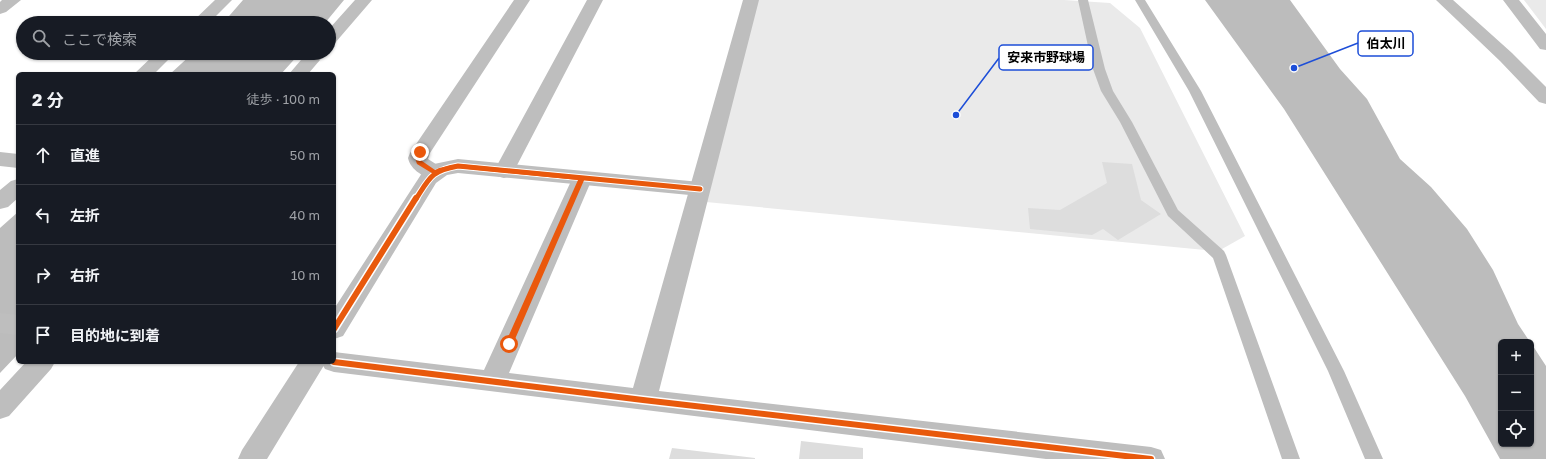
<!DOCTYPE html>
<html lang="ja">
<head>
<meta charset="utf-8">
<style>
  body { margin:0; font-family:"Golos Text","Noto Sans JP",sans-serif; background:#242831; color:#f1f3f6 }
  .controls { position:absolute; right:12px; bottom:12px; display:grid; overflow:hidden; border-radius:6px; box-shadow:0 1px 3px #0004 }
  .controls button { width:36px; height:36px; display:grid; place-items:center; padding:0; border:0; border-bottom:1px solid #363941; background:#171b24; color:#f1f3f6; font:20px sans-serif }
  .stop { position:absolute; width:12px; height:12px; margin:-9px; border:3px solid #ea580c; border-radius:50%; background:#fff }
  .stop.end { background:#ea580c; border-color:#fff; box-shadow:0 1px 4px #0008 }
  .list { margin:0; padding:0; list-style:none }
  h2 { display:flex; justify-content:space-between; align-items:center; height:52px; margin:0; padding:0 16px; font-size:17px }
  h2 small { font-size:13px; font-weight:400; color:#9ea1a6 }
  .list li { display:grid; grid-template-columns:26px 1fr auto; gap:12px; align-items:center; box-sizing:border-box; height:60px; padding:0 16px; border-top:1px solid #363941 }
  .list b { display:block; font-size:15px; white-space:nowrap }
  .list em { font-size:13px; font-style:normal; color:#9ea1a6 }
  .icon { flex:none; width:22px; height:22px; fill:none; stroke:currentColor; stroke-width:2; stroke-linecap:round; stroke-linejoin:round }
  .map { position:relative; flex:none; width:1546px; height:459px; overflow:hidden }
  .search { position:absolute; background:#171b24; box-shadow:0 1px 3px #0004; left:16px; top:16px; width:320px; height:44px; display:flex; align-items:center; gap:10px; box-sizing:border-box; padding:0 14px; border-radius:22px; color:#9ea1a6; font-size:15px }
  .panel { position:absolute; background:#171b24; box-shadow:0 1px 3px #0004; left:16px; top:72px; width:320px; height:292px; border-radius:6px }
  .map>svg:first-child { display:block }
</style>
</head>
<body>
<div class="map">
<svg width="1546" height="459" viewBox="0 0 1546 459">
  <rect width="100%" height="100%" fill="#fff"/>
  <!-- green -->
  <path fill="#eaeaea" d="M756 0H1064L1110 3 1140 28 1245 236 1222 249 1205 250 706 202Z
    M1524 0H1546V29Z"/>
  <!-- water -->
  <path fill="#bcbcbc" d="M243 0H344L325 23H223Z
    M1205 0H1290L1340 69 1367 99 1400 159 1431 187 1467 229 1493 270 1518 324 1530 342H1501V444H1531V343L1546 366V459H1500L1465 396 1284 109Z
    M193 53H300L281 74H170Z
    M18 212V354L0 373V228Z"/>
  <!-- building -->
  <path fill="#ddd" d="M1102 162 1132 164 1141 200 1161 214 1118 240 1103 229 1092 235 1030 229 1028 208 1060 210 1107 183Z
    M801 441 863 448V459H799Z
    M672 448 755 458V459H669Z"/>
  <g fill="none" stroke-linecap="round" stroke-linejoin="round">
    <!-- service -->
    <path fill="#bebebe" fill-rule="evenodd" d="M1078 0H1088L1105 69 1113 91 1132 122 1178 210 1224 251 1226 255 1300 459H1282L1213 258 1168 216 1120 122 1101 91 1093 69Z
      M1135 0H1145L1201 91 1344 371 1383 459H1365L1328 371 1189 91Z"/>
    <!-- minor -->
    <path fill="#bebebe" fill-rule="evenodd" d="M2 0H21L6 12 0 14V2Z
      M215 0H232L209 23H191Z
      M355 0H372L335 43 329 44V29Z
      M514 0H530L430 153 428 159 442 168 445 173 442 178C429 181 411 172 408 158L410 153Z
      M587 0H603L514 171 511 176 504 178 497 176 494 171Z
      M743 0H759L659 391 1151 447 1161 450 1165 459H1046L334 372 325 369 321 362H334V352L484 370 572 179 575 174 582 172 589 174 592 179 509 373 633 388Z
      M1436 0H1453L1512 53 1546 87V104L1539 102 1500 61Z
      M1503 0H1519L1546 34V50L1540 49Z
      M156 53H175L154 74H134Z
      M307 53H326L308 74H289Z
      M0 152 18 154V168L0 166Z
      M18 179V198L8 207 0 209V190L11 181Z
      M0 313 18 315V335L0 333Z
      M26 362H55L51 369 9 416 0 419V390Z"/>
    <!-- tertiary -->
    <path fill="#bebebe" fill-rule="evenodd" d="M458 159 700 182 707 184 710 189 707 194 700 196 458 173 447 175 436 183 343 336 334 339V309L422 173 434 164Z
      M299 362H326L267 459H238L242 450Z"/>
    <!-- cycleway-far1 casing -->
    <g stroke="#fff" stroke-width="7">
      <path id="cycleway-far1" d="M416 199C430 177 431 171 458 166L700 189"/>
    </g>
    <!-- cycleway casing -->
    <g stroke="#fff" stroke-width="9">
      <path id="cycleway" d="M334 329 416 198
        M334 362 643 400 1151 459"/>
    </g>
    <!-- cycleway-far1 -->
    <use href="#cycleway-far1" stroke="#e8590c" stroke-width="5"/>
    <!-- cycleway -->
    <use href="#cycleway" stroke="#e8590c" stroke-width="6"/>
  </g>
  <!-- route -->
  <path fill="#ea580c" d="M418 151 423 152 421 158 422 161 435 170 439 168 458 164 582 176 585 178 512 346H506L505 344 578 180 458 168 443 171 435 175 417 164 415 158Z"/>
  <!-- callouts -->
  <path fill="none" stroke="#1d4ed8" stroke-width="1.5" d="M1294 68L1358 43M956 115L999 58"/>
  <g fill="#1d4ed8" stroke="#fff" stroke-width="1.5">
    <circle cx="1294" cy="68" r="4"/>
    <circle cx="956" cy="115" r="4"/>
  </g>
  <g fill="#fff" stroke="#1d4ed8" stroke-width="1.5">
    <rect x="1358" y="31" width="55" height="25" rx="4"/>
    <rect x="999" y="45" width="94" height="25" rx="4"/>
  </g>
  <g font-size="13" text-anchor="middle" font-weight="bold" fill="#000">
    <text x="1386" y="48">伯太川</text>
    <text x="1046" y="62">安来市野球場</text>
  </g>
</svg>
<div class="controls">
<button>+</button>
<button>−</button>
<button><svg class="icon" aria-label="locate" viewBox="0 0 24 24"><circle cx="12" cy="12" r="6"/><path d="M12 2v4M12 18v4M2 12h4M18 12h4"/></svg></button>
</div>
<div class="stop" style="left:509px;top:344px"></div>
<div class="stop end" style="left:420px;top:152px"></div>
<div class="search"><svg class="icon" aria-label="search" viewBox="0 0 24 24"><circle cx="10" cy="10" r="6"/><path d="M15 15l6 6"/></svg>ここで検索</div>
<section class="panel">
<h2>2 分<small>徒歩 · 100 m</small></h2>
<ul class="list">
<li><svg class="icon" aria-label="ahead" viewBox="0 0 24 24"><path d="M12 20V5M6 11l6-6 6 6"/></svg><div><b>直進</b></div><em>50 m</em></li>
<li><svg class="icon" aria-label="left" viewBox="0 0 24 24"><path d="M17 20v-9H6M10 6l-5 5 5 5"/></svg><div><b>左折</b></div><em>40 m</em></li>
<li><svg class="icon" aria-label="right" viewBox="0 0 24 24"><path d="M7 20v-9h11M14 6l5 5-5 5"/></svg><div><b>右折</b></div><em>10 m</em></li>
<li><svg class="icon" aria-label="arrive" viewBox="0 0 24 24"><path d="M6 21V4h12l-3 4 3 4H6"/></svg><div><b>目的地に到着</b></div></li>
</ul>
</section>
</div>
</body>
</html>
